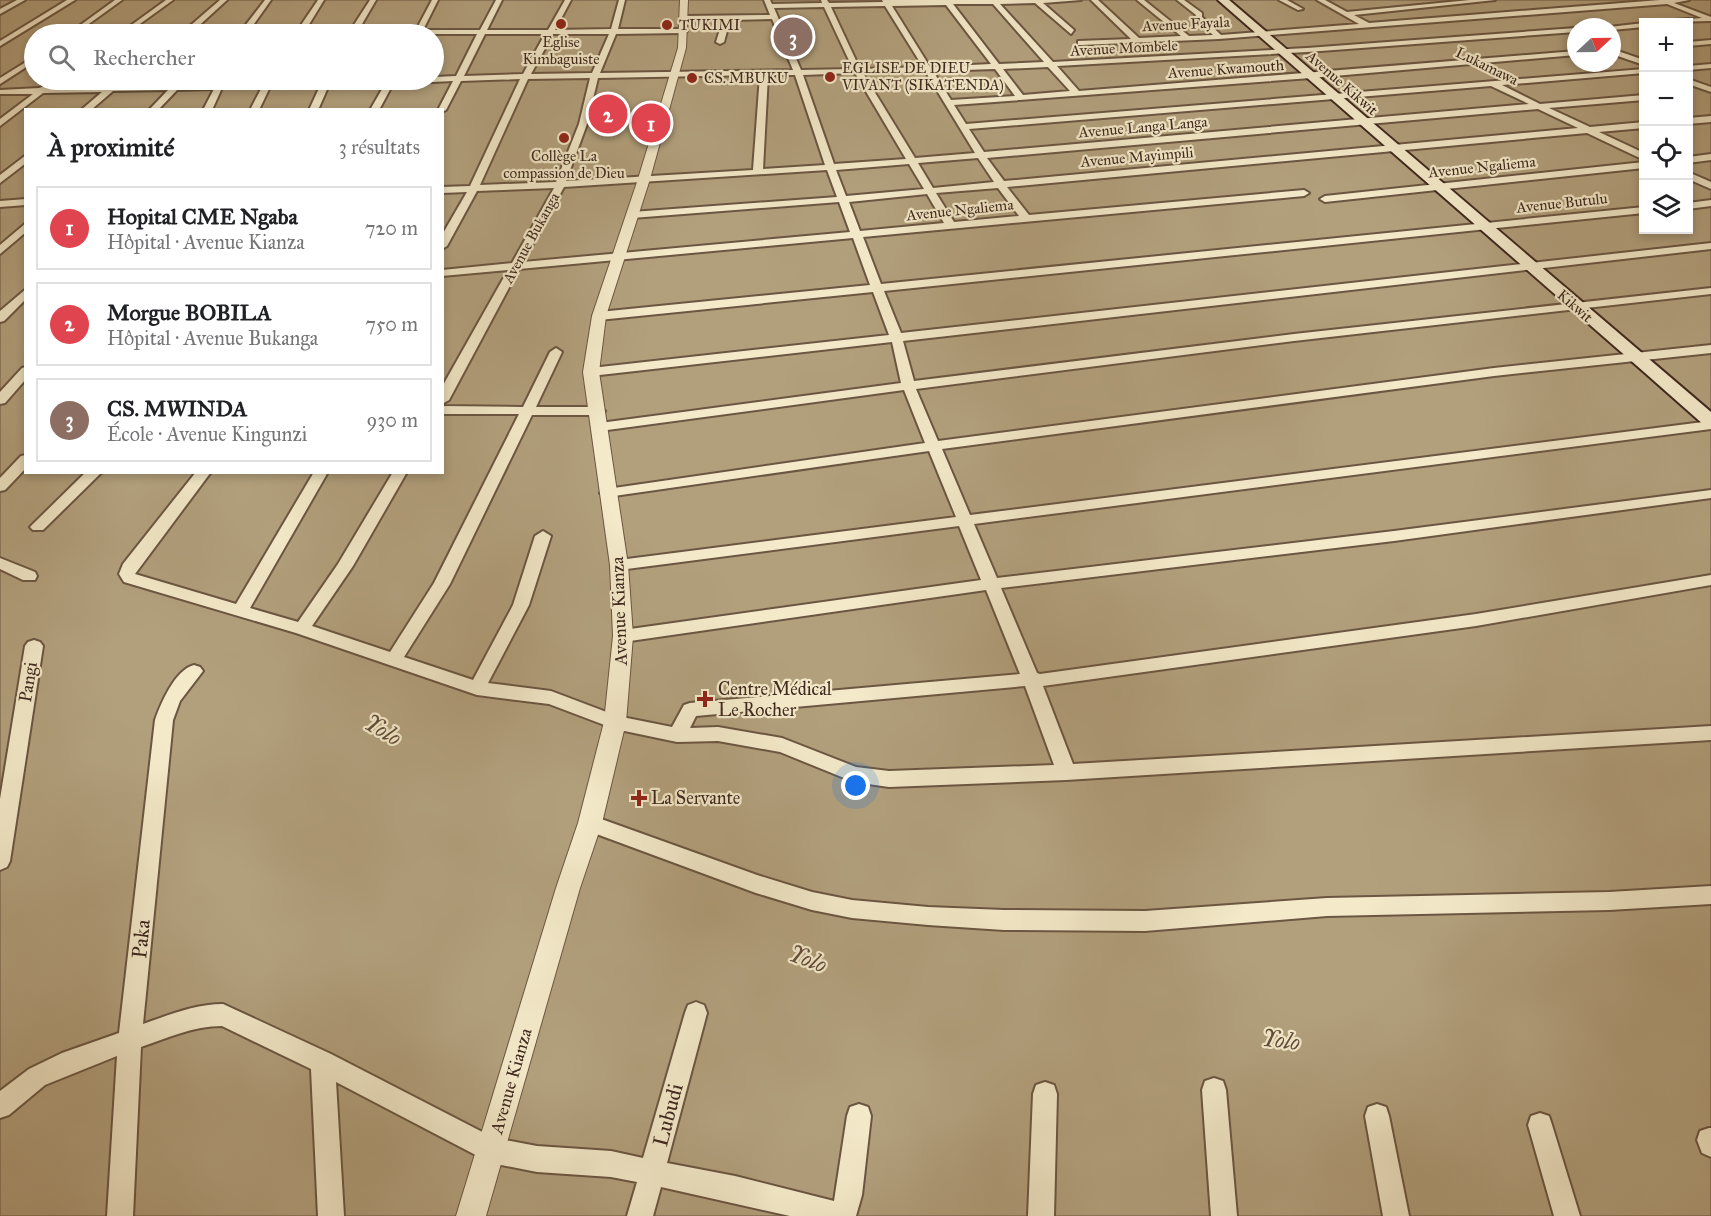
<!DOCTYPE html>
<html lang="fr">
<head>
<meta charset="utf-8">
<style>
  body { margin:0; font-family:"IM FELL Great Primer",serif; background:#f2f2f2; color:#202124 }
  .controls { position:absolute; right:18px; top:18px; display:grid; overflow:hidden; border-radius:0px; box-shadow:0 3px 9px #0003 }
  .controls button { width:54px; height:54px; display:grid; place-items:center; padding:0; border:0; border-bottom:2px solid #e0e0e0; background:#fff; color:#202124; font:30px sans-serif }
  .compass { position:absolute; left:1567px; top:18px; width:54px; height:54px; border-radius:50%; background:#fff; box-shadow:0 3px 9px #0003; rotate:68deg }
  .you { position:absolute; left:856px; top:786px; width:21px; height:21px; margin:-15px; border:4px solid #fff; border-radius:50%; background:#1a73e8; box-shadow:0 0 0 9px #1a73e833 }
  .badge { display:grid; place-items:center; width:39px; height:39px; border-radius:50%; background:#0f766e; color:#fff; font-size:20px; font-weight:700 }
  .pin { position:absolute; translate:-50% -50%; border:3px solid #fff; box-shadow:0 2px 6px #0006 }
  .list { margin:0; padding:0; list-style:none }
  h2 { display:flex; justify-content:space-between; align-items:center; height:78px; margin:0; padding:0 24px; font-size:26px }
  h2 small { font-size:20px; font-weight:400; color:#757577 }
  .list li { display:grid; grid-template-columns:39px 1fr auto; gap:18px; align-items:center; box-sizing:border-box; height:84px; margin:0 12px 12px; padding:0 12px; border:2px solid #e0e0e0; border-radius:0px }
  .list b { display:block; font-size:22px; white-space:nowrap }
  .list p { margin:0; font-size:20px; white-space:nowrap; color:#757577 }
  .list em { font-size:20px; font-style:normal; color:#757577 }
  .icon { flex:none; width:33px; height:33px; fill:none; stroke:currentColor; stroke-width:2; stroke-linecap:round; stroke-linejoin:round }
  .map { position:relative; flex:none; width:1711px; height:1216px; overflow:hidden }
  .search { position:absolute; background:#fff; box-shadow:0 3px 9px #0003; left:24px; top:24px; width:420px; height:66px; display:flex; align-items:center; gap:15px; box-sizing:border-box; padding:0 21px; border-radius:33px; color:#757577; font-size:22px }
  .panel { position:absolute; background:#fff; box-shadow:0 3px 9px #0003; left:24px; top:108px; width:420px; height:366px; border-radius:0px }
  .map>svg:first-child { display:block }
</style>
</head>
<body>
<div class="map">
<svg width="1711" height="1216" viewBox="0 0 1711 1216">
  <rect width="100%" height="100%" fill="#eedead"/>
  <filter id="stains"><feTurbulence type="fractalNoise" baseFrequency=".00333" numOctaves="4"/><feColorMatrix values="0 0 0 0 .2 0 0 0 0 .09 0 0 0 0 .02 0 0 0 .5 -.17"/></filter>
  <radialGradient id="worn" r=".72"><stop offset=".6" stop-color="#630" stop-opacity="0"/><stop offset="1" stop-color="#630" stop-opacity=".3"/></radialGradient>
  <!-- water -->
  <path fill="#b2a07d" stroke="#847057" stroke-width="1.5" fill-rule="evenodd" d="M0 0H1711V1216H0ZM1644 22H1688V230H1644ZM1576 27H1612V63H1576ZM34 34H434V80H34ZM26 110H442V472H26Z"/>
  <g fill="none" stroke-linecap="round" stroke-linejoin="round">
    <!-- minor casing -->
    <g stroke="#6b5642" stroke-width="4">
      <path id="minor" d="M17 0H25L0 14V9Z
        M67 0H75L0 46V41Z
        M115 0H122L75 34H68Z
        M166 0H173L126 34H119Z
        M220 0H227L192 32 241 31 265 0H271L249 31H297L318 0H324L305 31H350L370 0H376L358 31 416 30 432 0H438L423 30H480L496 0H502L487 30H548L565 0H571L555 30 611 29 619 0H625L618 29H683L687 31 683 33 616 34 600 73 793 70 772 19 730 20 724 42 720 44 716 42 723 20H684L680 18 684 16 770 15 764 0H770L772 4 822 3 821 0H827L829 3 883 2 882 0H1081L1043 3 1074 30 1071 34 1035 3 1000 4 1053 62 1307 48 1576 28V32L1307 52 1057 66 1079 91 1576 51V55L1311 78 954 105 966 124 1644 69V73L1502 85 1540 104 1644 95V100L1549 108 1590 127 1644 122V128L1599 132 1644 153V160L1587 133 1007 187 1029 215 1304 190 1309 193 1304 196 863 237 881 284 1644 207V213L884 291 901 333 1711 243V249L903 341 914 381 1294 334 1711 288V294L1294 341 916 389 938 441 1494 368 1711 345V353L1494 376 942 449 970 515 1711 421V429L974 524 997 578 1394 531 1711 490V498L1394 541 1001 588 1037 673 1040 674 1476 614 1711 575V585L1476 626 1043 686 1073 764 1711 726V740L1066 780 889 787 854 782 780 752 718 741 677 742 615 729 549 704 477 695 296 633 124 582 119 574 123 564 196 472H211L135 574 236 604 314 472H328L250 608 298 622 338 564 393 472H407L353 566 312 626 390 652 434 583 519 414H442V406L523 407 550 352 556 348 562 352 536 407H598L605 411 598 415H532L450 584 404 657 473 680 513 605 535 536 543 531 551 536 529 605 488 683 551 691 617 716 672 727 684 705 690 703 1020 674 986 590 623 642 617 640 615 636 617 632 623 630 981 580 959 526 619 570 611 565 619 560 956 517 929 451 607 497 600 493 607 489 925 443 904 390 600 431 593 427 600 423 901 383 892 342 591 376 585 372 591 368 889 335 873 292 599 320 593 316 599 312 870 285 853 238 519 269 449 400 442 404V387L508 270 442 276V270L512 263 554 188 477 191 447 246 442 249V235L467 192 442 193V187L470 186 520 79 461 81 446 110 442 112V110H438L453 81 393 84 379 110H370L385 84 329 85 318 110H309L320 86 270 87 259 110H250L262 87 222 88 212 110H203L214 89 177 90 158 110H149L168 90 113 91 91 110H81L102 92 43 93 0 126V119L33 94H0V90L39 88 45 86 49 88 113 85 211 84 213 80H221L219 83 265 82 266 80H274L273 82 434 80V77L456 76 477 34H165L183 32ZM953 4H993L1044 62 999 64ZM946 5 991 64 930 67 892 6ZM885 6 923 67 860 69 831 7ZM824 7 853 69 801 70 774 8ZM485 34H545L523 74 464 76ZM553 34H609L592 73 531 74ZM1048 67 1070 91 1023 95 1003 69ZM995 69 1015 96 951 100 933 71ZM925 71 975 153 915 158 863 73ZM855 73 906 159 834 164 803 75ZM760 75 753 170 566 181 587 124 598 78ZM768 75H795L825 165 763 169ZM590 78 579 124 556 182 480 185 528 79ZM1491 86 1529 104 984 152 969 129ZM1538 109 1578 128 1004 181 987 158ZM978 158 994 182 933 188 918 163ZM909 164 924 189 846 196 836 170ZM827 170 837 197 632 212 627 215 632 218 839 202 850 232 523 262 564 187ZM998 188 1019 216 954 222 936 193ZM927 194 944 223 860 231 849 202ZM1025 686 1054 765 889 771 856 767 782 738 718 727 690 728 696 716Z
        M1091 0H1098L1139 38 1181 36 1137 0H1144L1189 36 1213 35 1195 19 1196 15 1177 0H1184L1202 13V17L1221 35 1359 24 1317 0H1325L1347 12 1470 0H1495L1354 15 1369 23 1660 0H1689L1674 3 1711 17V21L1671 22 1674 20 1702 18 1667 4 1219 39 1081 45H1078V41L1131 39Z
        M1279 0H1287L1303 9 1298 10Z
        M1644 23V27L1612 30V27H1609Z
        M1711 40V44L1688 46V42Z
        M1612 49 1644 60V65L1612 54Z
        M34 57V62L0 84V78Z
        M1711 64V68L1688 70V66Z
        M1688 79 1711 87V92L1688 84Z
        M1711 116V122L1688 124V118Z
        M1711 154V160L1688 163V157Z
        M26 155V163L0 183V175Z
        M1644 162V168L1325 202 1320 199 1325 196Z
        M1688 172 1711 182V189L1688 179Z
        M26 199V205L0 207V201Z
        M1711 200V206L1688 209V203Z
        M26 223V232L0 254V245Z
        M26 289V299L4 321 0 322V311Z
        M26 367V379L5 403 0 404V392L22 368Z
        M26 455V468L5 490 0 491V478L21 456Z
        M86 472H102L43 530H33L30 527 33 524Z
        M0 558 35 572 37 576 35 580H23L0 569Z
        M34 640 40 642 43 646 10 861 7 867 0 870V799L25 646 28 642Z
        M194 665 200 667 203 671 180 701 173 720 143 1024C169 1015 195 1004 223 1004L331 1054 494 1138 537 1146 611 1151 643 1158 685 1013 688 1005 696 1002 704 1005 707 1013 667 1163 735 1176 834 1201 847 1116 850 1107 859 1104 868 1107 871 1116 862 1195 856 1216H790L661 1187 653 1216H627L637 1182 611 1177 537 1172 491 1163 336 1082 344 1216H318L311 1069 222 1026C193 1026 167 1038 141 1047L133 1216H107L117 1056 45 1085 9 1115 0 1118V1091L29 1069 62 1053 119 1033 155 720C161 703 175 670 194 665Z
        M590 815 757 875 812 892 852 900 928 907 1004 910 1145 911 1327 898 1609 892 1711 886V904L1609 910 1327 916 1145 931 1004 930 928 925 852 918 812 910 756 893 583 829 580 823 583 817Z
        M1214 1078 1223 1081 1226 1090 1237 1216H1211L1202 1090 1205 1081Z
        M1045 1082 1054 1085 1057 1094 1054 1216H1028L1033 1094 1036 1085Z
        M1377 1104 1386 1107 1389 1116 1409 1216H1383L1365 1116 1368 1107Z
        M1540 1113 1549 1116 1552 1125 1580 1216H1554L1528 1125 1531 1116Z
        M1709 1128H1711V1157L1702 1153 1697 1140 1700 1131Z"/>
    </g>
    <!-- tertiary casing -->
    <g stroke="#6b5642" stroke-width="2">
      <path id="tertiary" d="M680 0H688L686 48 650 179 606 316 599 372 628 565 633 636 626 722 602 823 580 888 486 1216H456L556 888 578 823 604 722 613 636 610 565 583 372 592 316 638 179 678 48Z"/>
    </g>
    <!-- secondary casing -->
    <g stroke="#3f281f" stroke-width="4">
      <path id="secondary" d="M1218 0H1229L1711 412V427L1704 425 1644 372Z"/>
    </g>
    <!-- minor -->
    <use href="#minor" fill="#f4eaca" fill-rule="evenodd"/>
    <!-- tertiary -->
    <use href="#tertiary" fill="#f4eaca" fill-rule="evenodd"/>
    <!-- secondary -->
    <use href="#secondary" fill="#f4eaca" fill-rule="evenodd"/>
  </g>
  <!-- markers -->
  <g fill="#8f2418" stroke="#f4eaca" stroke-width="2">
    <circle cx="561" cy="24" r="6"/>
    <circle cx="667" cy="25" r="6"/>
    <circle cx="830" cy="77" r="6"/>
    <circle cx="692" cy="78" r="6"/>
    <circle cx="564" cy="138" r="6"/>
    <path d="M702 690h6v6h6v6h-6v6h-6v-6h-6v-6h6z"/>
    <path d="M636 789h6v6h6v6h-6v6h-6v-6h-6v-6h6z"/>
  </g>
  <g text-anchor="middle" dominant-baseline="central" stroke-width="4.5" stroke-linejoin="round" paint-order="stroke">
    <!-- far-street labels -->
    <g font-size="15" fill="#3f281f" stroke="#f4eaca">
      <text transform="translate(1186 24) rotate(-3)">Avenue Fayala</text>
      <text transform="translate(1124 48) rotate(-3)">Avenue Mombele</text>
      <text transform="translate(1487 66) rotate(26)">Lukamawa</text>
      <text transform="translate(1226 69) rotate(-4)">Avenue Kwamouth</text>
      <text transform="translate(1342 83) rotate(41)">Avenue Kikwit</text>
      <text transform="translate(1143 127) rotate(-5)">Avenue Langa Langa</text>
      <text transform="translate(1137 157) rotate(-5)">Avenue Mayimpili</text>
      <text transform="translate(1482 167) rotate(-6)">Avenue Ngaliema</text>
      <text transform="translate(1562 203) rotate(-6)">Avenue Butulu</text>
      <text transform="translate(960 210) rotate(-6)">Avenue Ngaliema</text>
      <text transform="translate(531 238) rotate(-61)">Avenue Bukanga</text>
      <text transform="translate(1575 306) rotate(41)">Kikwit</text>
    </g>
    <!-- far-poi labels -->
    <g font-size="15" fill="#3f281f" stroke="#f4eaca" text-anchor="start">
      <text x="679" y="25">TUKIMI</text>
      <text x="561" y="42" text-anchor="middle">Eglise<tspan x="561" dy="17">Kimbaguiste</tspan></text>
      <text x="842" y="68">EGLISE DE DIEU<tspan x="842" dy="17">VIVANT (SIKATENDA)</tspan></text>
      <text x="704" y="78">CS. MBUKU</text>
      <text x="564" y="156" text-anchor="middle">Collège La<tspan x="564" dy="17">compassion de Dieu</tspan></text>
    </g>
    <!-- street labels -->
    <g font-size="18" fill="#3f281f" stroke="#f4eaca">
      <text transform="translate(619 611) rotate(-92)">Avenue Kianza</text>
      <text transform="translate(28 682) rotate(-81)">Pangi</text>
      <text transform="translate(511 1081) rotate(-74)">Avenue Kianza</text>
    </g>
    <!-- poi labels -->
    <g font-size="18" fill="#3f281f" stroke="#f4eaca" text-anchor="start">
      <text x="718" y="689">Centre Médical<tspan x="718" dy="21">Le Rocher</tspan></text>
      <text x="651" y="798">La Servante</text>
    </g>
    <!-- near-street labels -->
    <g font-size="21" fill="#3f281f" stroke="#f4eaca">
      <text transform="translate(141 939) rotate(-84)">Paka</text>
      <text transform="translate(668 1115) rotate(-75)">Lubudi</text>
    </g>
    <!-- near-water labels -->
    <g font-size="24" font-style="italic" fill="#624c3b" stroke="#f4eaca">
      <text transform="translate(383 730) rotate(31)">Yolo</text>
      <text transform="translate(808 959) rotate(21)">Yolo</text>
      <text transform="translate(1281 1040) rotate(8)">Yolo</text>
    </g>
  </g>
  <rect width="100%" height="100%" filter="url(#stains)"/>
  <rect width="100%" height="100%" fill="url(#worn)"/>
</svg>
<div class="controls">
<button>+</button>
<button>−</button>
<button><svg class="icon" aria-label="locate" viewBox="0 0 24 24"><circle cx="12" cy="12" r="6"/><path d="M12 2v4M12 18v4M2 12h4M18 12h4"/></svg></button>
<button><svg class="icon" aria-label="layers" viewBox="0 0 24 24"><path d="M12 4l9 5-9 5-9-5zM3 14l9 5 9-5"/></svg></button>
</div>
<svg class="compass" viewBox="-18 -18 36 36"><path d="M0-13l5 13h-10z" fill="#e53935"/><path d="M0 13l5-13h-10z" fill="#757577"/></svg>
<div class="you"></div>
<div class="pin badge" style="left:651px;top:123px;background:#e0444e">1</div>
<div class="pin badge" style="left:608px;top:114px;background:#e0444e">2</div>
<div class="pin badge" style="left:793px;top:37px;background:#8d6e63">3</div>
<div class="search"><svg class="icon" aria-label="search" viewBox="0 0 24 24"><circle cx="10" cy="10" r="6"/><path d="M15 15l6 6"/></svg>Rechercher</div>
<section class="panel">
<h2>À proximité<small>3 résultats</small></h2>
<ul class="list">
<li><span class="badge" style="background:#e0444e">1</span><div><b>Hopital CME Ngaba</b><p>Hôpital · Avenue Kianza</p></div><em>720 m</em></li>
<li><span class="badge" style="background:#e0444e">2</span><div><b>Morgue BOBILA</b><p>Hôpital · Avenue Bukanga</p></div><em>750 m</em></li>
<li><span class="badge" style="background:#8d6e63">3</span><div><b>CS. MWINDA</b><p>École · Avenue Kingunzi</p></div><em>930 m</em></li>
</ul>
</section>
</div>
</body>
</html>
